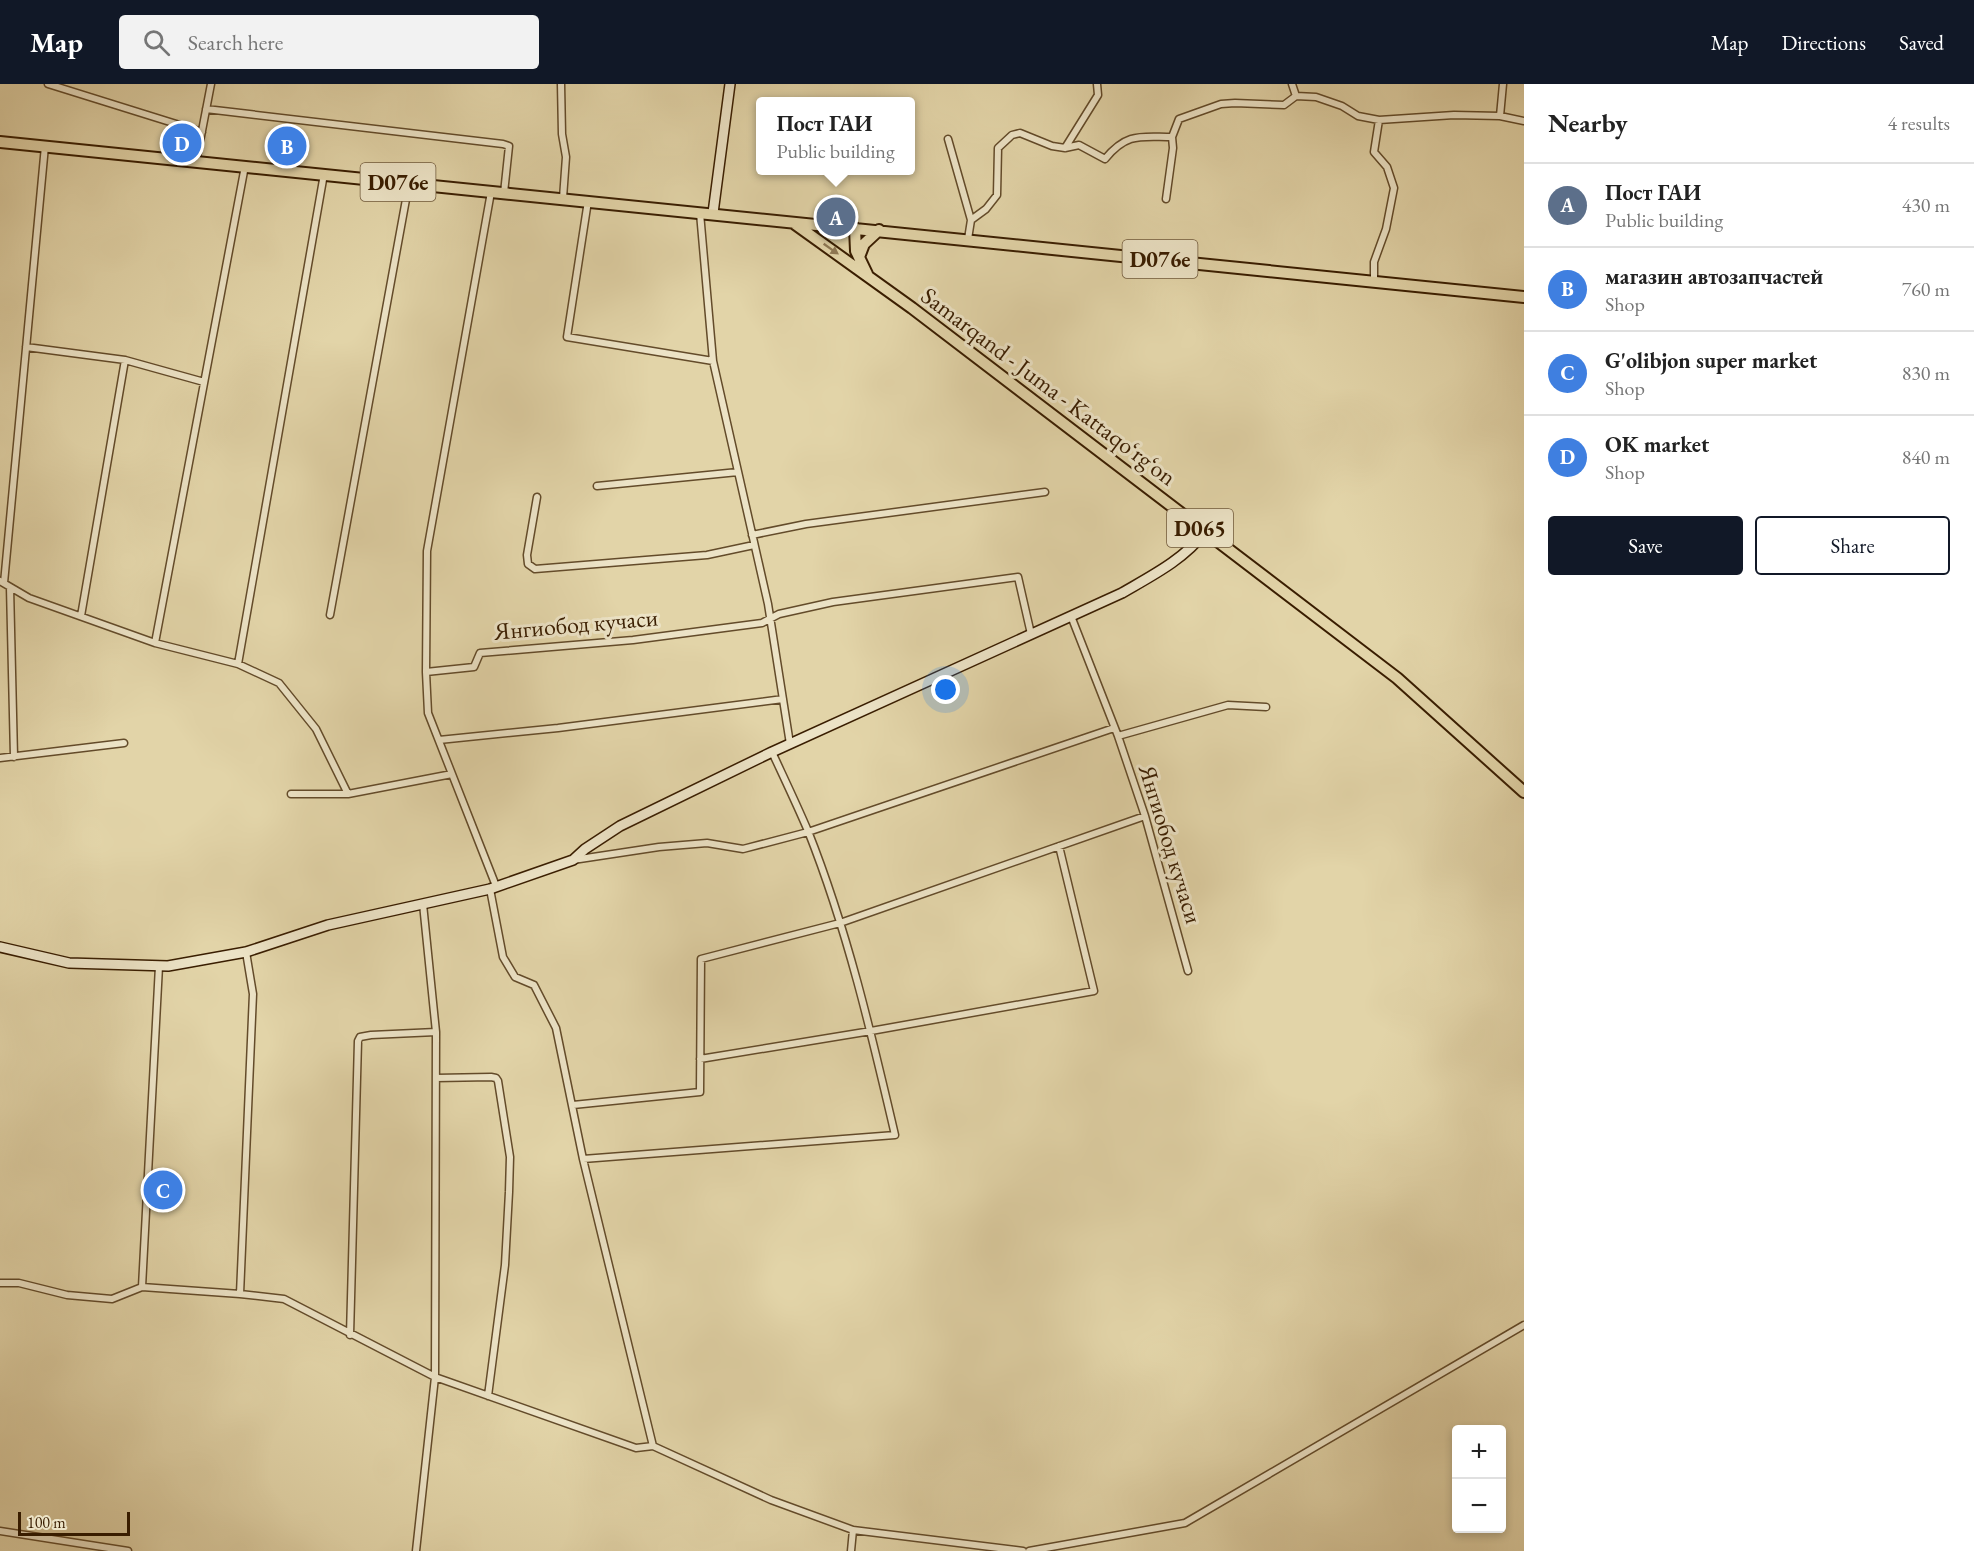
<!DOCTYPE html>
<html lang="en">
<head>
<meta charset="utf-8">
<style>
  body { margin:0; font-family:"EB Garamond",serif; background:#f2f2f2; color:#222 }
  .controls { position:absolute; right:18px; bottom:18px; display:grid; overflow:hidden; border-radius:6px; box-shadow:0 3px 9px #0003 }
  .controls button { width:54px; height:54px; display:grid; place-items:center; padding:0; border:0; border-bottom:2px solid #e0e0e0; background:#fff; color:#222; font:30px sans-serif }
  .scale { position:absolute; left:18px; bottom:15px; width:112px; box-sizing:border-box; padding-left:6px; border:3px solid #391d00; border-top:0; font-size:16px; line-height:21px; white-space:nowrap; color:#391d00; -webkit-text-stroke:4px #ece3c6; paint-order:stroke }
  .you { position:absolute; left:946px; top:606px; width:21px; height:21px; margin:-15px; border:4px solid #fff; border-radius:50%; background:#1a73e8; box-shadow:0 0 0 9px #1a73e833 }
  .badge { display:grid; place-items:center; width:39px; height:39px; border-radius:50%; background:#111827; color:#fff; font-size:20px; font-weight:700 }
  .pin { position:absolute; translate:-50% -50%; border:3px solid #fff; box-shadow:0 2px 6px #0006 }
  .popup { position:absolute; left:756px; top:13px; width:159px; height:78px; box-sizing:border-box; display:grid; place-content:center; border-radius:6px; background:#fff; filter:drop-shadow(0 2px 4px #0005); font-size:20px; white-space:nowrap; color:#767676 }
  .popup b { font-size:22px; color:#222 }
  .popup::after { content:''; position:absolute; left:50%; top:100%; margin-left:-12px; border:12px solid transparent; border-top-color:#fff }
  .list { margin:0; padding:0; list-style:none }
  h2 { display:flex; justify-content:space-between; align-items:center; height:78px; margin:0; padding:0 24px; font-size:26px }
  h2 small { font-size:20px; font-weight:400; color:#767676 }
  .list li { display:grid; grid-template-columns:39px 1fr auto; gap:18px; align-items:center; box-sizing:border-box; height:84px; padding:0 24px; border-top:2px solid #e0e0e0 }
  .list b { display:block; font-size:22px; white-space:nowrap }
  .list p { margin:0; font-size:20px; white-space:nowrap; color:#767676 }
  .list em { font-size:20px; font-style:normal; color:#767676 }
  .actions { display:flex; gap:12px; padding:18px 24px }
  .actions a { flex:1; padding:14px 0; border:2px solid #111827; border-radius:6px; text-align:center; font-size:21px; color:#111827 }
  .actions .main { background:#111827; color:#fff }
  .icon { flex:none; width:33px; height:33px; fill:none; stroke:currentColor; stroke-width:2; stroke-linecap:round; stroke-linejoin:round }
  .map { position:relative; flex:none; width:1524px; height:1467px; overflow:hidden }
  header { display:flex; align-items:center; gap:36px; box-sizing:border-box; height:84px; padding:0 30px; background:#111827; color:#fff }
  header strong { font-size:28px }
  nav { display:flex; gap:33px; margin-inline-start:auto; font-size:21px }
  .search { width:420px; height:54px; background:#f2f2f2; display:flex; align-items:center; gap:15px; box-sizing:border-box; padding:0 21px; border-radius:6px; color:#767676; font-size:22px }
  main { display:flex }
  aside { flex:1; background:#fff }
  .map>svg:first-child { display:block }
</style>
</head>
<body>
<header>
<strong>Map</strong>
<div class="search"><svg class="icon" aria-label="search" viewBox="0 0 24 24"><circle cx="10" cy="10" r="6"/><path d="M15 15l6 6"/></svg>Search here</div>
<nav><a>Map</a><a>Directions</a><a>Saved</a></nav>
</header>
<main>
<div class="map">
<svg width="1524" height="1467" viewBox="0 0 1524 1467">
  <rect width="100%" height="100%" fill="#e2d4a8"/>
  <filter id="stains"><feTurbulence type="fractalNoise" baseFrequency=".00333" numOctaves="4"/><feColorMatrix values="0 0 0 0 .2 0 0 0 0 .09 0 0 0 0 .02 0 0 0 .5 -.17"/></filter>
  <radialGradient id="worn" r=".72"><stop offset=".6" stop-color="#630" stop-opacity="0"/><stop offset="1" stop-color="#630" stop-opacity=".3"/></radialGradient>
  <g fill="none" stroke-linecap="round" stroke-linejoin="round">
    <!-- street casing -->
    <g stroke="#634b2a" stroke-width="9">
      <path id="street" d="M48 0 202 48
        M561 0 562 50 566 73 563 114
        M1292 0 1296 12
        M206 25 503 60 509 62 504 109
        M1500 32 1503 0
        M948 55 971 136 968 155
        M1065 64 1098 11 1097 0
        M196 78 211 0
        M491 108 427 467 426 588 428 629 496 802
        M1166 115 1173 64 1172 53
        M588 117 567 253 713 277
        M700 129 713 277 768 520 790 660
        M971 136 986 125 997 111 998 64 1012 51 1020 49 1052 62 1065 64 1079 61 1105 75C1127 48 1141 53 1172 53L1179 35 1221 20 1235 19 1284 21 1296 12 1316 13 1342 22 1358 32 1379 36 1454 31 1500 32 1524 37
        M1374 198V178L1386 145 1394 104 1387 83 1374 68 1379 36
        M26 263 125 276 204 298
        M597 402 738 388
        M537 413 527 471 528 480 535 485 707 471 754 461
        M752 451 806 440 1045 408
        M0 497 29 514 155 559 238 580 279 599 316 645 348 710 452 690
        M4 499 45 62
        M10 503 14 673
        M330 531 409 99
        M81 532 125 276
        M1071 532 1118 652 1145 732 1188 887
        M155 559 245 82
        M238 580 324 90
        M426 588 474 583 480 569 633 556 762 539 779 530 833 518 1018 493 1031 550
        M1118 652 1228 621 1266 623
        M439 656 558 644 783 615
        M0 674 124 659
        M291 710H348
        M573 776 659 763 707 759 743 765 808 748 1114 644
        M490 805 503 873 515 893 534 901 556 944 583 1075 895 1051C871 948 847 845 808 747 797 721 784 694 772 668
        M700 975 871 947 1094 907 1059 762
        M436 994 491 993 496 994 498 997 510 1073 509 1108 505 1181 488 1312
        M573 1021 700 1008 701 875 840 839 1145 732
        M583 1075 653 1362
        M0 1199H19L67 1211 112 1215 142 1203 240 1210 284 1215 435 1293 636 1364 653 1362 771 1416 853 1446 1023 1467
        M142 1203 159 882
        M240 1210 253 910 246 868
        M350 1251 358 957 360 953 371 951 436 948
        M0 1447 128 1467
        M416 1467 435 1293 436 948 423 820
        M851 1467 853 1446
        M1029 1467 1185 1439 1524 1241"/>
    </g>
    <!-- secondary casing -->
    <g stroke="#391d00" stroke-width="12">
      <path id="secondary" d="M713 129 730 0
        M0 863 69 879 168 882 246 868 328 841 490 805 573 776 585 765 620 742 772 668 1122 509C1153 491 1183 476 1205 448"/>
    </g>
    <!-- primary casing -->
    <g stroke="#391d00" stroke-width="14">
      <path id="primary" d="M0 58 1524 213
        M795 140 912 224 1397 594 1524 708
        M855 144 856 167 867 190
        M859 173 864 160 879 146"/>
    </g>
    <!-- street -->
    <use href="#street" stroke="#ece3c6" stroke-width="6"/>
    <!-- secondary -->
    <use href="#secondary" stroke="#ece3c6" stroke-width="9"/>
    <!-- primary -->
    <use href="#primary" stroke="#e2d4a8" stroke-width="10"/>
  </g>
  <!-- one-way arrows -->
  <defs><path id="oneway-solid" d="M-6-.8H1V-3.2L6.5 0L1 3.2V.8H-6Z" transform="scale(1.5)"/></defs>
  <use fill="#8e7854" href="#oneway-solid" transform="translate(831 165) rotate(35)"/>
  <g text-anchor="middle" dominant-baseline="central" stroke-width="6" stroke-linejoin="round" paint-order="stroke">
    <!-- shield labels -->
    <g fill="#ece3c6" stroke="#6f583b" stroke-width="1.5">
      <rect x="360.5" y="79" width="75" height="38" rx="4.5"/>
      <rect x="1122.5" y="156" width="75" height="38" rx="4.5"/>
      <rect x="1167" y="425" width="66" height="38" rx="4.5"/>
    </g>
    <g font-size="22" font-weight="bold" fill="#391d00">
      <text x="398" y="98">D076e</text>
      <text x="1160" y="175">D076e</text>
      <text x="1200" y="444">D065</text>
    </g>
    <!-- street labels -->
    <g font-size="24" fill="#391d00" stroke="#ece3c6">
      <text transform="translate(1049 302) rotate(37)">Samarqand - Juma - Kattaqo‘rg‘on</text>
      <text transform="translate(576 540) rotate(-5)">Янгиобод кучаси</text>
      <text transform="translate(1171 760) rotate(73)">Янгиобод кучаси</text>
    </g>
  </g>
  <rect width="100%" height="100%" filter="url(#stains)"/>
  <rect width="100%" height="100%" fill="url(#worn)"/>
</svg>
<div class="controls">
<button>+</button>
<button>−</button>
</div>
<div class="scale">100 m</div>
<div class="you"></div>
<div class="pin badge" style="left:836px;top:133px;background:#5c6f8a">A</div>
<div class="popup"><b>Пост ГАИ</b>Public building</div>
<div class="pin badge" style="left:287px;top:62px;background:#3f7fe0">B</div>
<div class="pin badge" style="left:163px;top:1106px;background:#3f7fe0">C</div>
<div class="pin badge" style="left:182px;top:59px;background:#3f7fe0">D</div>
</div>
<aside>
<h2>Nearby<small>4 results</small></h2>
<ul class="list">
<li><span class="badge" style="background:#5c6f8a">A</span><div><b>Пост ГАИ</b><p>Public building</p></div><em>430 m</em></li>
<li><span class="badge" style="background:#3f7fe0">B</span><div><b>магазин автозапчастей</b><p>Shop</p></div><em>760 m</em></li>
<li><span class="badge" style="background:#3f7fe0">C</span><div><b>G'olibjon super market</b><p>Shop</p></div><em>830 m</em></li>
<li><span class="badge" style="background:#3f7fe0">D</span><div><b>OK market</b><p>Shop</p></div><em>840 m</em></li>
</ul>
<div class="actions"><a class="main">Save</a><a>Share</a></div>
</aside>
</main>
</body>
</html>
